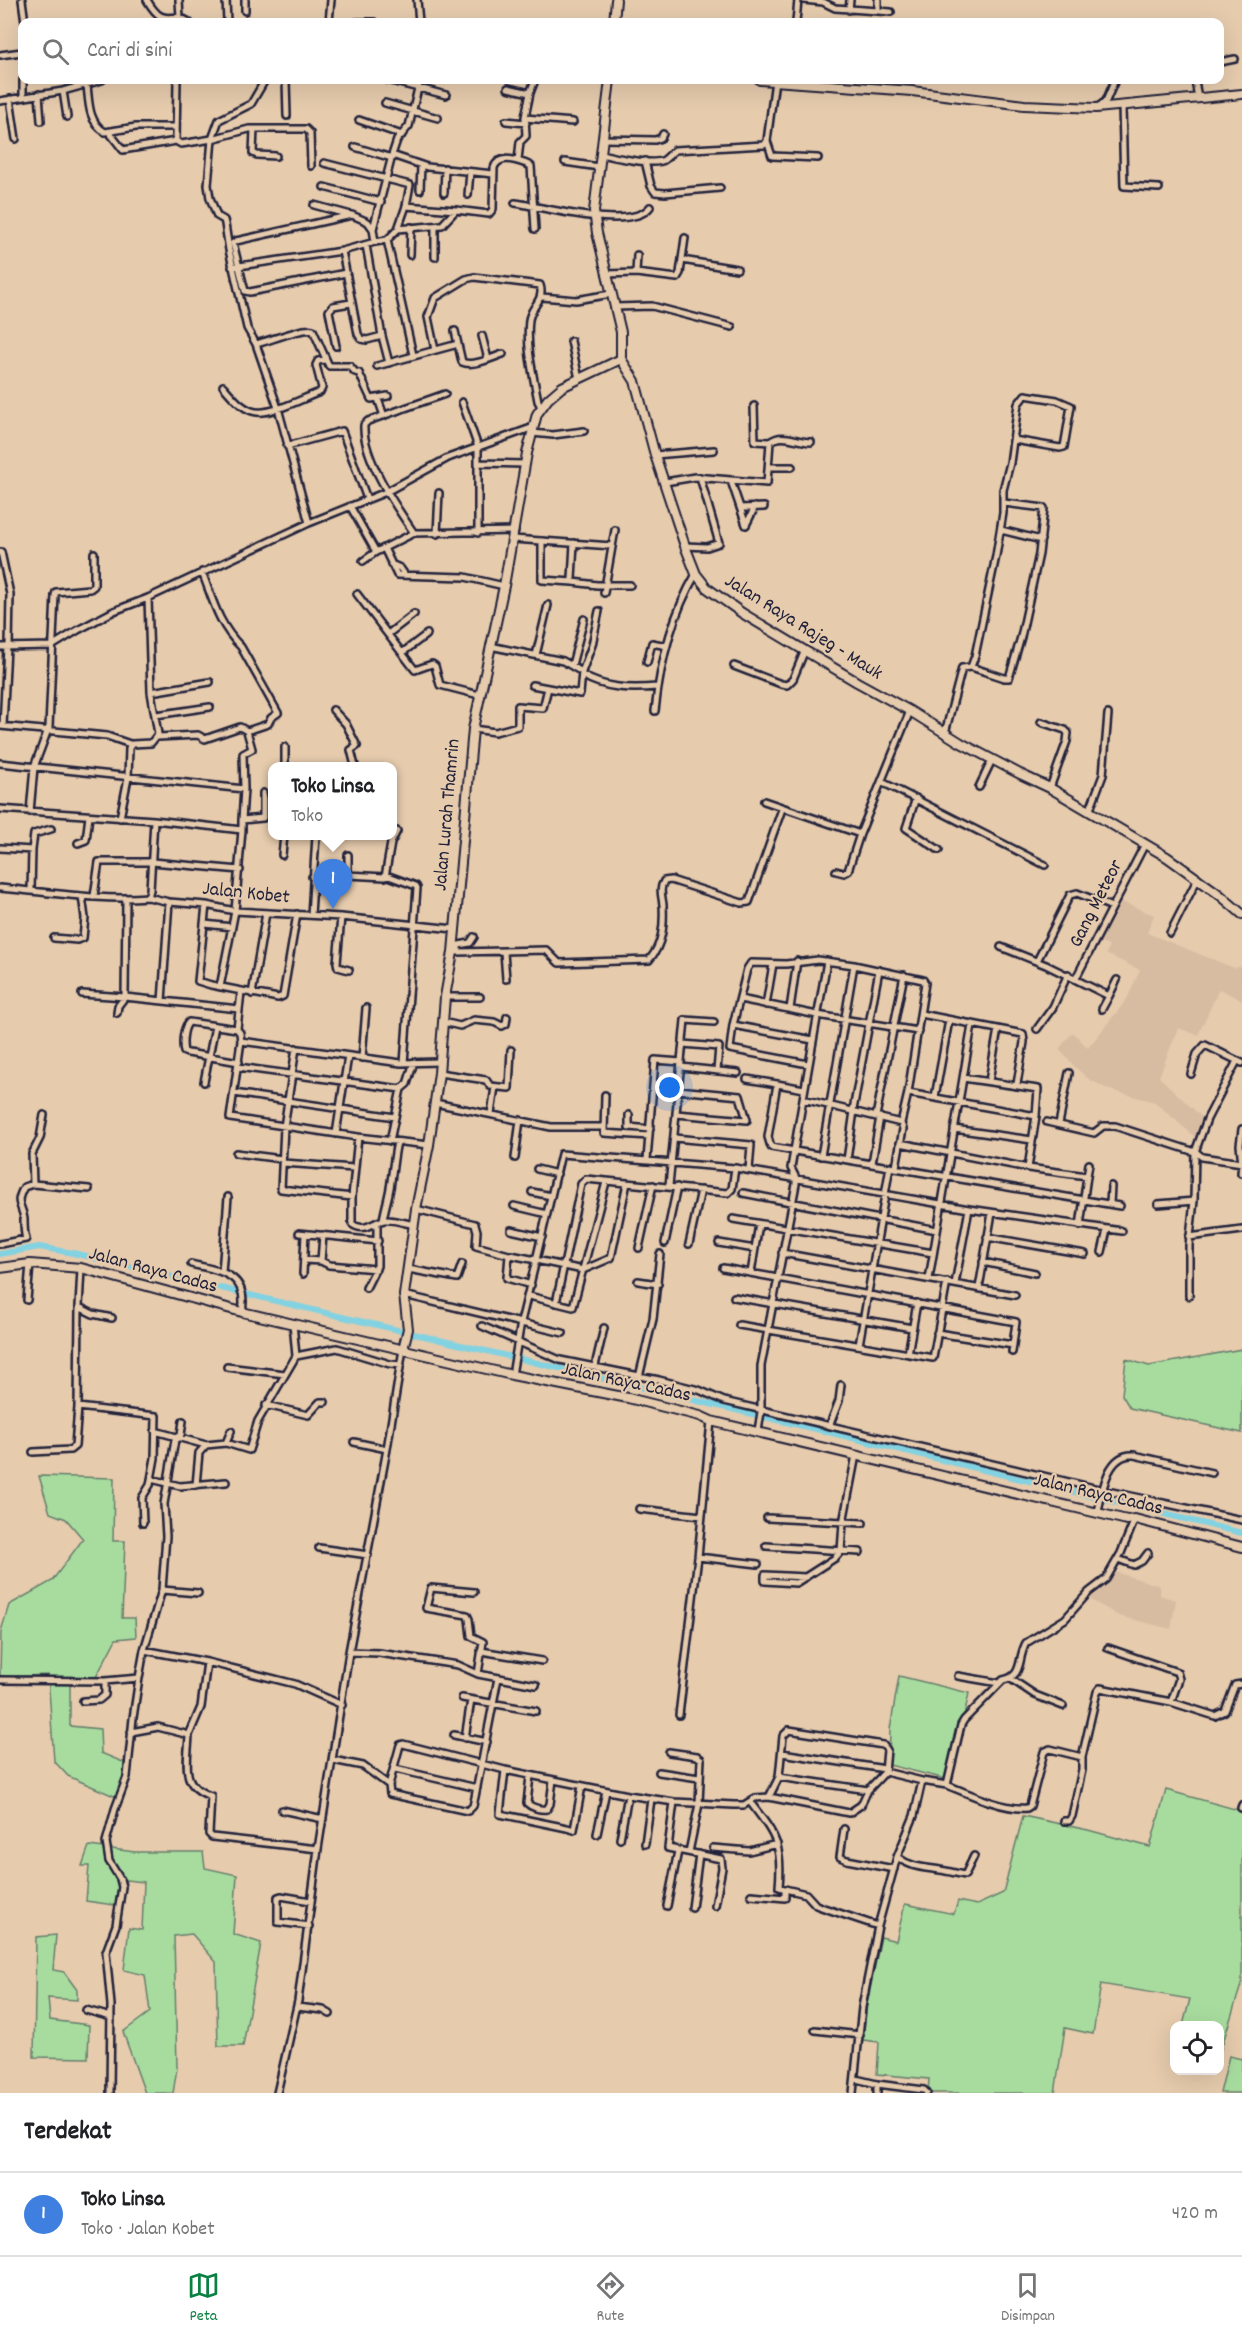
<!DOCTYPE html>
<html lang="id">
<head>
<meta charset="utf-8">
<style>
  body { margin:0; font-family:Dekko,sans-serif; background:#f6f6f6; color:#202124 }
  .controls { position:absolute; right:18px; bottom:18px; display:grid; overflow:hidden; border-radius:12px; box-shadow:0 6px 24px #0002 }
  .controls button { width:54px; height:54px; display:grid; place-items:center; padding:0; border:0; border-bottom:2px solid #e0e0e0; background:#fff; color:#202124; font:30px sans-serif }
  .you { position:absolute; left:670px; top:1088px; width:21px; height:21px; margin:-15px; border:4px solid #fff; border-radius:50%; background:#1a73e8; box-shadow:0 0 0 9px #1a73e833 }
  .badge { display:grid; place-items:center; width:39px; height:39px; border-radius:50%; background:#0b8043; color:#fff; font-size:20px; font-weight:700 }
  .pin { position:absolute; translate:-50% -50px; filter:drop-shadow(0 2px 3px #0008) }
  .pin::after { content:''; position:absolute; top:32px; width:21px; height:18px; background:inherit; clip-path:polygon(0 0,100% 0,50% 100%) }
  .popup { position:absolute; left:268px; top:762px; width:129px; height:78px; box-sizing:border-box; display:grid; place-content:center; border-radius:12px; background:#fff; filter:drop-shadow(0 2px 4px #0005); font-size:20px; white-space:nowrap; color:#757577 }
  .popup b { font-size:22px; color:#202124 }
  .popup::after { content:''; position:absolute; left:50%; top:100%; margin-left:-12px; border:12px solid transparent; border-top-color:#fff }
  .list { margin:0; padding:0; list-style:none }
  h2 { display:flex; justify-content:space-between; align-items:center; height:78px; margin:0; padding:0 24px; font-size:26px }
  h2 small { font-size:20px; font-weight:400; color:#757577 }
  .list li { display:grid; grid-template-columns:39px 1fr auto; gap:18px; align-items:center; box-sizing:border-box; height:84px; padding:0 24px; border-top:2px solid #e0e0e0 }
  .list b { display:block; font-size:22px; white-space:nowrap }
  .list p { margin:0; font-size:20px; white-space:nowrap; color:#757577 }
  .list em { font-size:20px; font-style:normal; color:#757577 }
  .icon { flex:none; width:33px; height:33px; fill:none; stroke:currentColor; stroke-width:2; stroke-linecap:round; stroke-linejoin:round }
  .map { position:relative; flex:none; width:1242px; height:2093px; overflow:hidden }
  .search { position:absolute; background:#fff; box-shadow:0 6px 24px #0002; left:18px; right:18px; top:18px; height:66px; display:flex; align-items:center; gap:15px; box-sizing:border-box; padding:0 21px; border-radius:12px; color:#757577; font-size:22px }
  .sheet { height:162px; background:#fff }
  nav { display:flex; justify-content:space-around; align-items:center; box-sizing:border-box; height:84px; border-top:2px solid #e0e0e0; background:#fff; font-size:16px; color:#757577 }
  nav a { display:grid; justify-items:center; gap:3px }
  nav .on { color:#0b8043 }
  .map>svg:first-child { display:block }
</style>
</head>
<body>
<div class="map">
<svg width="1242" height="2093" viewBox="0 0 1242 2093">
  <rect width="100%" height="100%" fill="#e6cbad"/>
  <filter id="ink" filterUnits="userSpaceOnUse"><feTurbulence type="fractalNoise" baseFrequency=".0167" numOctaves="2"/><feDisplacementMap in="SourceGraphic" scale="12" xChannelSelector="R" yChannelSelector="G"/><feConvolveMatrix kernelMatrix="1 2 1 2 8 2 1 2 1" color-interpolation-filters="sRGB"/></filter>
  <g filter="url(#ink)">
    <!-- built -->
    <path fill="#d8bca2" d="M1117 900 1154 915 1147 933 1234 968 1242 966V1000L1219 989 1198 1035 1178 1028 1159 1077 1206 1121 1196 1138 1155 1102 1110 1090 1090 1080 1076 1068 1059 1049 1073 1032 1088 1048 1127 999 1140 970 1106 954 1109 946 1097 942Z
      M1109 1570 1160 1586 1159 1595 1176 1600 1171 1629 1119 1616 1084 1596Z"/>
    <!-- green -->
    <path fill="#a8dc9e" stroke="#657f6c" stroke-width="1.5" d="M1242 1349V1433L1130 1408 1122 1395 1126 1359 1149 1366Z
      M39 1476 114 1478 113 1541H125L122 1618H135L136 1637 116 1639 96 1677 70 1679V1726L100 1729 101 1753 130 1765 123 1800 68 1776 54 1761 48 1675 0 1677 1 1631 9 1605 52 1581 83 1539 66 1519 50 1513Z
      M899 1676 969 1693 950 1780 889 1765 890 1729Z
      M1166 1790 1242 1811V1982L1220 2052V2026L1183 2025 1190 1999 1101 1984 1093 2034 1065 2028 1055 2093H928L929 2079 877 2074 879 2042 863 2040 867 2004 881 1937 896 1941 905 1904 954 1914 958 1901 977 1905 1003 1893 1023 1816 1088 1830 1150 1847Z
      M89 1846 135 1852H203L205 1868 237 1875 233 1934 261 1943 243 2046H218L216 1962 192 1934 174 1936 177 2068 173 2093H145L123 2032 150 2012 145 1975 124 1970 129 1928 142 1930 144 1882 126 1880 121 1906 86 1901 89 1866H82Z
      M56 1935 53 1970 64 1972 77 1990V2000L48 1998 50 2020 89 2025 88 2058 34 2057 36 1937Z
      M1229 2056 1242 2059V2093H1220Z"/>
    <g fill="none" stroke-linecap="round" stroke-linejoin="round">
      <!-- canal -->
      <path stroke="#83d2e1" stroke-width="6" d="M0 1254 39 1247 73 1253 824 1431 1242 1533"/>
      <!-- street casing -->
      <g stroke="#22223b" stroke-width="10">
        <path id="street" d="M22 0 25 22
          M147 0C165 31 170 9 189 22
          M179 0 180 18
          M226 0 227 22
          M417 0 419 22
          M804 0 823 2 835 8 878 11
          M878 0V11L891 12
          M849 10 850 0
          M245 11V0
          M329 22 331 0
          M357 22H374
          M796 22 798 0
          M0 55 22 52
          M1220 62 1235 59
          M177 80 176 141 181 144 212 139 208 185 210 198 217 216 224 220 225 224 229 250 247 328 256 344 278 408 309 523
          M286 80 287 116
          M387 80 446 95
          M1195 80 1198 99
          M87 85C89 102 88 122 105 132L136 127H176
          M508 88 530 93 535 80
          M63 91 67 117
          M39 94 41 121
          M23 96V80
          M10 99 16 139
          M0 101 63 91 102 80
          M385 103 438 118
          M1122 106 1124 186 1159 188
          M1098 107 1106 101 1115 80
          M525 118 573 122
          M359 120 402 135
          M506 121 526 123
          M254 129 253 153 257 155 276 156
          M109 132 123 150 176 141
          M212 139 249 129H306L310 133 311 166
          M212 139 219 120 251 104 265 80
          M603 139 655 140 661 138 663 134
          M767 141 772 156 818 158
          M355 147 392 158
          M601 154C613 157 654 166 664 160 668 157 671 153 675 150L764 145 767 141 775 80
          M392 155 427 167 493 174
          M518 160 520 142 526 136 525 117 530 93
          M645 161 651 186 655 192 665 193 720 188
          M565 162 599 167
          M324 163 410 185 406 206 398 229
          M324 187 381 202
          M420 190 421 165
          M444 193 445 168
          M468 195 470 172
          M515 203C545 207 631 232 650 207
          M314 205 351 215
          M406 206 456 210
          M387 240 398 229 442 225 456 210 489 214 493 209 494 168C499 153 520 161 531 166L535 229
          M375 242 387 240 413 355
          M342 251 358 334 361 339 367 340 382 336 366 245
          M410 255 411 227
          M435 257V226
          M682 260 737 269
          M232 267 342 251 375 242 373 229 393 152 397 140 409 126 420 80
          M346 273 250 292 245 291 233 243 236 241 352 215 368 222 373 229
          M636 273 637 255
          M607 274 636 273 677 278 680 273 685 238
          M542 297 576 300 611 294
          M615 307 652 306 732 327
          M455 331 462 362C473 367 491 358 503 354
          M382 336 389 363
          M482 336 488 359
          M571 341 579 379
          M256 344C269 341 303 327 313 330L329 366H350L355 372 359 373 371 399 388 396
          M336 346 329 311 333 306 351 303
          M435 350 428 317 435 298 466 279 474 277 540 285C545 300 531 306 529 320 526 347 533 374 538 401L541 407
          M377 366 458 344
          M223 386C231 395 240 407 252 411 269 417 303 398 320 392L322 388 316 365 318 361 325 360
          M378 399 384 416
          M462 402 478 447V533
          M532 433 553 435 584 431
          M770 442C782 432 797 442 811 442
          M287 446 342 431 367 499
          M655 455 714 450
          M478 463 525 464
          M769 467H792
          M731 481 746 525 755 507
          M665 482 695 477 767 483 770 442 755 441 754 406
          M350 506 376 552
          M740 508 764 507
          M1001 530 1041 540
          M414 533C396 507 362 457 364 425L368 421 445 394
          M437 534 439 493
          M513 539 612 546
          M542 541V580L573 582
          M574 543 572 579 573 582 597 585H630
          M685 546 707 547 719 543 700 477
          M384 548 397 575 465 577 504 586
          M1 552 10 594 9 647
          M363 561 376 552 414 533 515 531
          M391 564 400 568 405 575
          M604 593 615 530
          M357 594 415 670 432 664 435 666 440 685 479 695
          M388 634 414 614
          M490 646 563 661 582 672
          M0 647 52 646 78 630 114 611 148 598 309 523 386 492 448 458 534 427
          M402 653 427 634
          M536 655 548 605
          M647 662 652 643 667 646
          M572 665 584 619
          M734 666 781 684 787 685 793 679 805 650
          M971 667 1004 678H1009L1021 637 1039 554 1044 508 1004 503
          M582 675C605 689 630 689 657 687
          M532 685 580 694 582 672 592 645 599 611
          M151 692 210 682
          M333 710 346 724 357 746 351 750 355 766
          M655 711C660 664 672 615 696 574
          M156 715 210 707
          M1041 722 1065 730 1068 733 1067 741 1050 788
          M0 726 107 736 130 744
          M3 726 7 647
          M473 729 495 732 518 726V706L543 708 548 688
          M945 733 962 668 971 667 975 656 996 556 1003 513V490L1010 463 1018 404 1025 395 1057 400 1071 406 1064 447 1060 448 1014 440
          M158 737 198 735 205 739 240 727 247 731
          M0 763 244 789 243 754 252 749 247 731 268 724 271 718 278 713 241 647C218 624 213 600 202 572
          M285 766V747
          M882 782 1045 865
          M979 787 992 760
          M916 798 906 828 939 850
          M764 801 860 834 910 711
          M0 809 154 820 242 830 235 911 220 987
          M30 812 34 767 49 727 55 595 56 592 90 589 94 586V553
          M1089 812 1103 775 1108 714
          M120 818 128 778 129 748 132 744 151 743 158 734 151 692 148 598
          M154 820 150 890 148 897 169 902 206 905 235 911 341 917 454 929
          M242 820 244 789
          M242 830V820L263 818V793
          M78 843 86 840 89 816
          M0 848 32 850 31 891
          M32 850 34 834 51 829
          M282 855 284 836
          M836 871 844 873 848 871 860 834
          M348 875 385 877 391 843 397 831
          M386 875 416 886 417 888 404 1063
          M312 877 348 875V855
          M0 888C49 892 99 901 148 897
          M94 896 99 862H152L240 870
          M206 905 198 981 211 985 278 998 283 996 297 914
          M311 915 316 836
          M341 917 337 963 338 967 349 970
          M205 924 232 927
          M1170 933 1198 878
          M54 938 77 940 83 938 85 918 82 896
          M1001 947 1046 965 1109 996 1117 980
          M454 952H457L459 945 470 943 474 937
          M457 952 546 950 559 963 649 960C663 945 664 924 663 905 662 896 659 889 664 881L671 880 742 903 749 902 782 809
          M504 952 506 979
          M1037 961 1070 895 1077 893 1112 907
          M1076 978 1145 844
          M241 992 237 1029 240 1033 241 1041 230 1118 358 1137 429 1145
          M82 994 125 997 239 1009
          M252 994 266 913
          M445 997H480
          M740 999 817 1015 918 1031
          M162 1001 169 902
          M766 1005 773 964
          M790 1009 797 961
          M1102 1009 1109 996
          M117 1013 118 1006 125 997 126 898
          M921 1014 1023 1034 1024 1042 1017 1084
          M443 1022 460 1026 474 1020 494 1022 502 1026 506 1024 507 1017
          M733 1025 813 1040
          M237 1029 189 1022C183 1028 182 1043 184 1052L188 1053 239 1062
          M1037 1029 1053 1007 1068 974
          M241 1041 401 1063 439 1062
          M683 1044 719 1047 717 1071
          M296 1048 284 1127 281 1189 352 1197
          M362 1058 366 1008
          M808 1064 730 1049 733 1025 747 969 751 963 786 964 818 960 854 965 923 980 925 983 908 1093 1036 1116
          M238 1067 401 1089 407 1084 414 1062
          M681 1067 738 1073
          M439 1073 486 1080 490 1086 509 1088 511 1050
          M1191 1074 1197 1054 1205 1045 1242 1063
          M963 1078 1038 1089 1036 1116 1028 1168
          M747 1079 777 1084
          M989 1081 998 1029
          M204 1082 215 1026
          M804 1089 777 1084 768 1137 771 1147 1120 1206
          M234 1093 395 1117
          M605 1095 604 1133 649 1136
          M935 1097 949 1020
          M803 1099 901 1123 903 1129 896 1167
          M435 1103 551 1127H600
          M853 1110 879 970
          M491 1114 495 1087
          M676 1114 747 1120 740 1096 678 1090
          M44 1115 40 1138 32 1154 33 1184 89 1189
          M876 1116 904 975
          M1047 1122 1094 1133 1103 1126H1115L1195 1152 1207 1119 1237 1061
          M901 1123 908 1093
          M1059 1124 1069 1073
          M629 1127 650 1129
          M629 1128V1115
          M954 1129 1032 1140
          M336 1134 348 1056
          M358 1137 352 1197V1224C364 1233 373 1222 384 1220 393 1219 405 1223 414 1225
          M674 1138 751 1145 749 1170
          M390 1141 401 1089
          M900 1143 1028 1168 1087 1176 1080 1226
          M1196 1152 1202 1157 1242 1163 1241 1173
          M236 1153 282 1159
          M821 1156 854 965
          M515 1158 520 1120
          M647 1160 655 1060 681 1062
          M847 1160 854 1111
          M283 1163 354 1168
          M872 1163 880 1117
          M1242 1163 1240 1145 1242 1129
          M537 1169 557 1174
          M1087 1176 1089 1164
          M669 1186 685 1020 714 1022
          M532 1192 551 1196
          M743 1193 937 1230
          M1110 1204 1111 1186
          M1158 1204 1194 1201
          M514 1206 547 1214
          M416 1209 475 1224 477 1231 476 1246 509 1255 507 1278 531 1285
          M733 1219 933 1253
          M383 1220C385 1207 390 1193 391 1181 393 1168 394 1155 397 1142
          M511 1230 542 1237
          M299 1233 378 1241
          M987 1237 1085 1254
          M1189 1237 1242 1230
          M665 1243 677 1187
          M719 1243 755 1249
          M0 1244 26 1239C24 1233 24 1226 24 1219 22 1203 14 1205 24 1187L33 1184
          M689 1244 701 1190
          M639 1248 653 1185
          M1102 1252 1107 1230
          M782 1253 1015 1295
          M511 1255 536 1260 561 1154 735 1168
          M304 1260 321 1261 329 1265 376 1269
          M321 1261 323 1235
          M983 1262 1035 1273
          M191 1264C219 1271 249 1273 242 1312
          M723 1268 1016 1322 1012 1352
          M408 1269 457 1278 462 1264
          M222 1272 228 1197
          M751 1273 759 1224
          M303 1274 305 1234
          M929 1279 972 1025
          M638 1281 658 1284
          M955 1284 969 1209
          M366 1288 377 1266V1223
          M979 1288 992 1213
          M404 1295 563 1333
          M529 1296 573 1307 606 1182
          M1189 1296V1245L1194 1201 1195 1152
          M734 1297 912 1328
          M27 1300 30 1264
          M556 1303 581 1184 586 1179 728 1193 732 1189 735 1168 969 1209 1122 1231
          M79 1307 93 1314 112 1318
          M293 1323 296 1356
          M739 1325 933 1358 947 1282
          M482 1326 560 1360 659 1380 699 1390 724 1401 1103 1490 1242 1520
          M937 1333 1013 1345
          M859 1345 890 1166
          M908 1354 917 1303
          M595 1366 604 1328
          M227 1367 285 1374
          M512 1375 521 1322 536 1260 583 1270 611 1258 627 1183
          M639 1377 653 1319 660 1254
          M266 1405 308 1415 320 1402H325
          M78 1407 156 1416 155 1458 150 1485 142 1498 143 1523
          M830 1424 839 1401 841 1385
          M155 1431 206 1445 226 1443 231 1431
          M758 1431 761 1412V1366L796 1184V1178L791 1168 827 961
          M354 1442 387 1449
          M226 1443 249 1450 258 1421 296 1356 337 1348 390 1364 401 1365
          M33 1452 70 1450 75 1446 78 1407 79 1307 81 1268
          M151 1479 180 1486 226 1482
          M196 1485 199 1453 206 1445
          M639 1509 702 1516
          M1098 1512C1102 1492 1107 1453 1134 1455L1212 1473
          M767 1518 863 1523
          M766 1546 860 1552
          M319 1548 368 1555
          M698 1557 758 1564
          M1118 1559 1134 1565 1142 1561 1148 1553
          M806 1577 765 1575V1581L796 1583 835 1558 841 1551 843 1523 856 1455
          M162 1590 198 1593
          M474 1592 431 1588 426 1608 467 1615 469 1619 471 1636 483 1642 478 1674
          M1108 1648 1177 1672 1179 1679 1171 1702
          M144 1650 162 1590 166 1536 164 1504 175 1440 181 1435 183 1421
          M481 1651 542 1661
          M349 1652 379 1653 458 1665 478 1674 536 1685
          M958 1676 999 1683
          M139 1678 144 1650 207 1662 295 1684 342 1705
          M1011 1679 1035 1695 1063 1706
          M0 1680 105 1681 139 1678 133 1718 127 1777 115 1809 106 1842 109 1861 120 1879 122 1887 116 1925 106 1952 111 2005 110 2093
          M462 1698 536 1711
          M83 1701 99 1700 105 1695V1681
          M679 1715 698 1557 711 1421
          M131 1732 158 1727 189 1735 201 1707 207 1662
          M189 1735C188 1763 179 1786 211 1796L209 1834 212 1837 318 1849
          M454 1735 487 1742
          M465 1738 471 1700
          M669 1752 697 1756 701 1759 699 1804 689 1852
          M782 1753 885 1769
          M333 1760 363 1766 389 1785 390 1794 468 1811 473 1806 475 1797 498 1678
          M395 1769 477 1788
          M505 1770 500 1814 567 1828 574 1830 582 1786
          M659 1772 699 1778
          M530 1776 527 1803C532 1808 541 1810 547 1809L550 1804 553 1780
          M779 1777 868 1790 885 1772
          M389 1785 400 1745 403 1744 505 1770 628 1795 674 1802 734 1805H744L755 1798 769 1797 849 1813 861 1805 868 1790
          M947 1785C969 1794 1004 1810 1027 1808L1030 1806 1044 1752 1050 1749 1082 1757 1097 1692 1100 1688 1171 1702 1215 1716 1225 1711 1235 1685 1242 1684
          M769 1797 779 1777 783 1736 789 1730 883 1745 887 1750 885 1772 922 1781
          M674 1802 668 1848 721 1859 722 1868 715 1906
          M750 1802C775 1835 783 1844 779 1887L785 1889V1898L751 1895
          M1241 1808 1242 1805
          M282 1810 323 1819
          M1064 1821H1069L1072 1816 1082 1770V1757
          M844 1829 840 1857 847 1860 894 1869
          M597 1834 606 1791
          M620 1839 628 1795
          M645 1844 651 1799
          M713 1848 749 1851 777 1844
          M897 1857C912 1868 923 1867 940 1870 949 1871 957 1874 965 1875L974 1856
          M785 1889 806 1894 816 1905 824 1908 878 1926
          M667 1906 678 1851
          M692 1908 699 1854
          M309 1926 278 1922V1897L281 1896 311 1901
          M297 2007 323 2010 330 2014
          M86 2010 111 2017
          M815 2030 860 2035
          M856 2079 877 2084V2093
          M877 2084 924 2090 927 2093
          M277 2093 298 2001 318 1849 349 1652 387 1449 403 1349
          M853 2093 862 2007 878 1926 897 1857 914 1816 922 1781 947 1785 961 1725 964 1720 1003 1680C1024 1676 1017 1659 1026 1643L1065 1619 1089 1592 1106 1579 1121 1553 1135 1519"/>
      </g>
      <!-- secondary casing -->
      <g stroke="#22223b" stroke-width="12">
        <path id="secondary" d="M614 22 616 0
          M610 80 594 211 597 233 621 332V359L635 381 655 455 685 546 696 574 707 588 742 613 857 682 910 711 961 743 1020 774 1050 788 1167 857 1220 895 1242 914
          M760 80 912 91 1024 105 1096 108 1242 94
          M0 1268 30 1264 81 1268 242 1312 512 1375 628 1398 700 1416 711 1421 1127 1520 1135 1519 1242 1547
          M403 1349 408 1329 404 1295 416 1209 429 1145 439 1073 445 997 453 952 473 729 504 586 527 453 537 414 548 399 562 387 621 359"/>
      </g>
      <!-- street -->
      <use href="#street" stroke="#e6cbad" stroke-width="5"/>
      <!-- secondary -->
      <use href="#secondary" stroke="#e6cbad" stroke-width="8"/>
    </g>
  </g>
  <g text-anchor="middle" dominant-baseline="central" stroke-width="4.5" stroke-linejoin="round" paint-order="stroke">
    <!-- street labels -->
    <g font-size="20" fill="#22223b" stroke="#e6cbad">
      <text transform="translate(803 628) rotate(32)">Jalan Raya Rajeg - Mauk</text>
      <text transform="translate(448 815) rotate(-85)">Jalan Lurah Thamrin</text>
      <text transform="translate(246 894) rotate(6)">Jalan Kobet</text>
      <text transform="translate(1097 904) rotate(-63)">Gang Meteor</text>
      <text transform="translate(153 1271) rotate(15)">Jalan Raya Cadas</text>
      <text transform="translate(626 1383) rotate(12)">Jalan Raya Cadas</text>
      <text transform="translate(1098 1495) rotate(13)">Jalan Raya Cadas</text>
    </g>
  </g>
</svg>
<div class="controls">
<button><svg class="icon" aria-label="locate" viewBox="0 0 24 24"><circle cx="12" cy="12" r="6"/><path d="M12 2v4M12 18v4M2 12h4M18 12h4"/></svg></button>
</div>
<div class="you"></div>
<div class="pin badge" style="left:333px;top:909px;background:#3f7fe0">1</div>
<div class="popup"><b>Toko Linsa</b>Toko</div>
<div class="search"><svg class="icon" aria-label="search" viewBox="0 0 24 24"><circle cx="10" cy="10" r="6"/><path d="M15 15l6 6"/></svg>Cari di sini</div>
</div>
<section class="sheet">
<h2>Terdekat<small></small></h2>
<ul class="list">
<li><span class="badge" style="background:#3f7fe0">1</span><div><b>Toko Linsa</b><p>Toko · Jalan Kobet</p></div><em>420 m</em></li>
</ul>
</section>
<nav>
<a class="on"><svg class="icon" aria-label="map" viewBox="0 0 24 24"><path d="M3 6l6-2 6 2 6-2v14l-6 2-6-2-6 2zM9 4v14M15 6v14"/></svg>Peta</a>
<a><svg class="icon" aria-label="directions" viewBox="0 0 24 24"><path d="M12 3l9 9-9 9-9-9zM9 14v-3h6M13 9l2 2-2 2"/></svg>Rute</a>
<a><svg class="icon" aria-label="saved" viewBox="0 0 24 24"><path d="M7 4h10v16l-5-4-5 4z"/></svg>Disimpan</a>
</nav>
</body>
</html>
